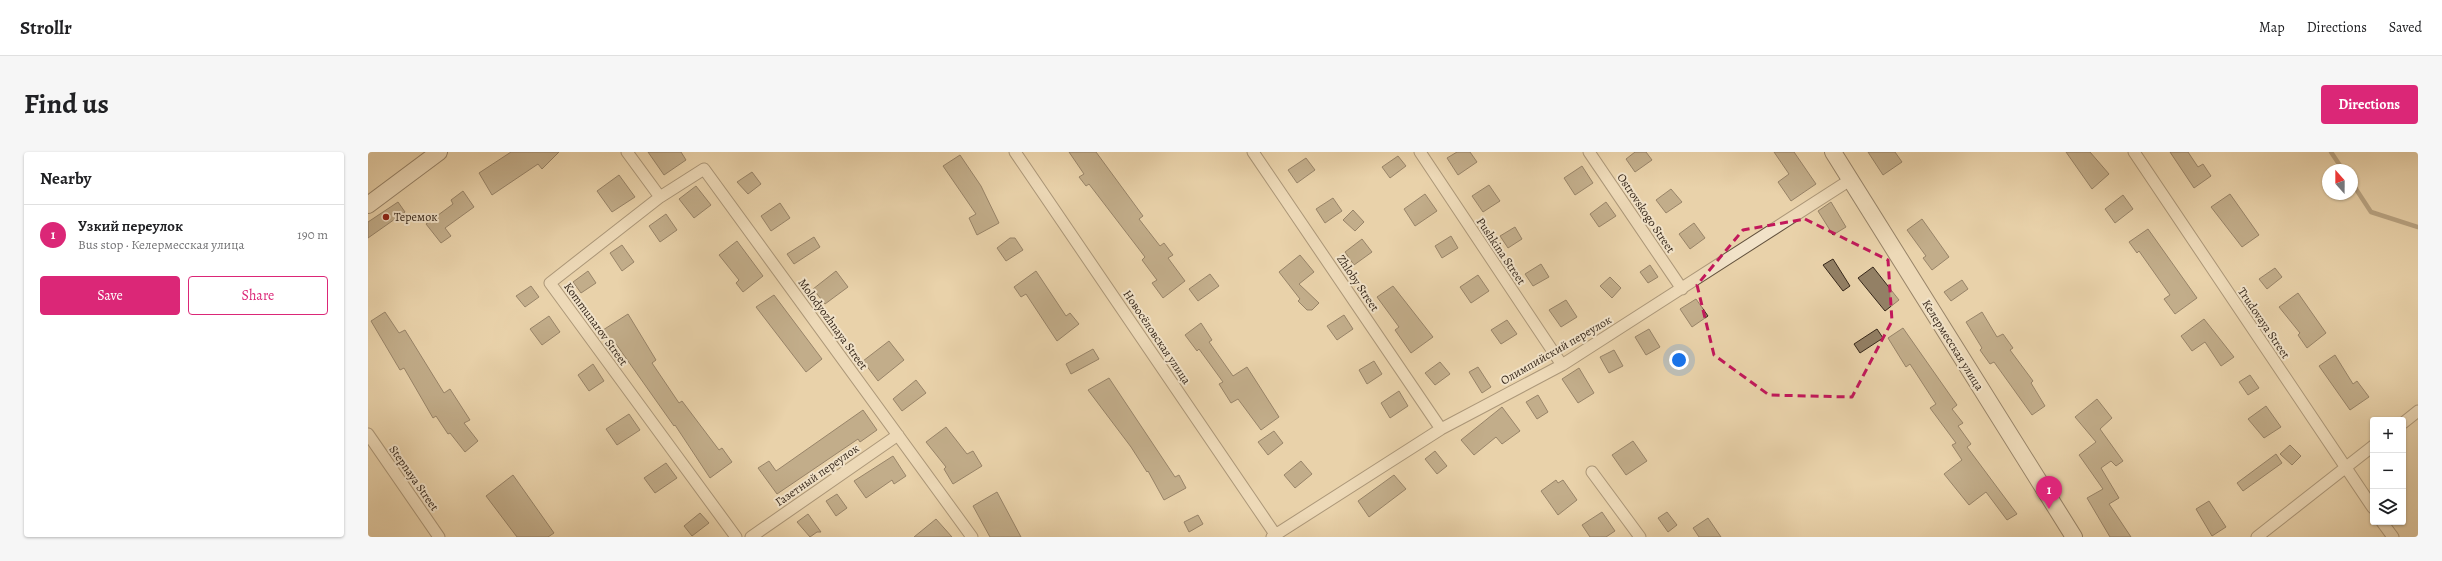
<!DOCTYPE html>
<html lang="en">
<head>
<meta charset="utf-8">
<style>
  body { margin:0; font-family:Alegreya,serif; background:#f6f6f6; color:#202124 }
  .controls { position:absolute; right:12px; bottom:12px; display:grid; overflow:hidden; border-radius:4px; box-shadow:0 1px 3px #0004 }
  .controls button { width:36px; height:36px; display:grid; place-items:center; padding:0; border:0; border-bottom:1px solid #e0e0e0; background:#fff; color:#202124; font:20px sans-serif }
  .compass { position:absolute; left:1954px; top:12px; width:36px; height:36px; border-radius:50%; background:#fff; box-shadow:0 1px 3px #0004; rotate:339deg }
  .you { position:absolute; left:1311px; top:208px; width:14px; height:14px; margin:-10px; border:3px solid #fff; border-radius:50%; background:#1a73e8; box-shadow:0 0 0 6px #1a73e833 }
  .badge { display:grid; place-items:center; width:26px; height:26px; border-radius:50%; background:#db2777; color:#fff; font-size:13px; font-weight:700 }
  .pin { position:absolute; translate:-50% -33px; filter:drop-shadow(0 1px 2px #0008) }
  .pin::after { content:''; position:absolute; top:21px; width:14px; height:12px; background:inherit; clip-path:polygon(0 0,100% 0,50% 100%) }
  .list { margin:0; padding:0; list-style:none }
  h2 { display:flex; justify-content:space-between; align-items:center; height:52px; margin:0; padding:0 16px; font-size:17px }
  h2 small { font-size:13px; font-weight:400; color:#757577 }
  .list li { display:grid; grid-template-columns:26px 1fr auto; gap:12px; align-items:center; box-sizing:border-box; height:60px; padding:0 16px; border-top:1px solid #e0e0e0 }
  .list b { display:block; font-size:15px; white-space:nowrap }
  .list p { margin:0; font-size:13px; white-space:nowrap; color:#757577 }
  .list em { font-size:13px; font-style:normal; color:#757577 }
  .actions { display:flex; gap:8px; padding:12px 16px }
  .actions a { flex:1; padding:9px 0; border:1px solid #db2777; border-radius:4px; text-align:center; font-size:14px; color:#db2777 }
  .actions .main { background:#db2777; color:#fff }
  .icon { flex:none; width:22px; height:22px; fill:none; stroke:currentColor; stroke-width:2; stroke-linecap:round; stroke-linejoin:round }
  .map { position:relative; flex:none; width:2050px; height:385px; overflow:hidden; border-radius:4px }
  header { display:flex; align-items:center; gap:24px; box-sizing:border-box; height:56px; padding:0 20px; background:#fff; border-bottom:1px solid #e0e0e0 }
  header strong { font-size:19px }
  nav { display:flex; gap:22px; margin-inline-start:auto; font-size:14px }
  .intro { display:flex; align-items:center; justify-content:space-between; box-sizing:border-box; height:96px; padding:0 24px }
  h1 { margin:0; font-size:28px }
  .button { padding:10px 18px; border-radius:4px; background:#db2777; color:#fff; font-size:14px; font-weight:700 }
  main { display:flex; gap:24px; padding:0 24px }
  aside { flex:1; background:#fff; border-radius:4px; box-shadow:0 1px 3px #0004 }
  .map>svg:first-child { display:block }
</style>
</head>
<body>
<header>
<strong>Strollr</strong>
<nav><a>Map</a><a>Directions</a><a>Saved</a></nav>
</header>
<div class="intro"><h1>Find us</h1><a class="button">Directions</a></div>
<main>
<aside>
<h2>Nearby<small></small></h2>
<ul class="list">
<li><span class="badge">1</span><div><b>Узкий переулок</b><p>Bus stop · Келермесская улица</p></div><em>190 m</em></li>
</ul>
<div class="actions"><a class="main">Save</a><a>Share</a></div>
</aside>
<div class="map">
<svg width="2050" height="385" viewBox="0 0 2050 385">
  <rect width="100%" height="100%" fill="#e9d2aa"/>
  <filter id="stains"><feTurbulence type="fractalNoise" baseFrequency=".005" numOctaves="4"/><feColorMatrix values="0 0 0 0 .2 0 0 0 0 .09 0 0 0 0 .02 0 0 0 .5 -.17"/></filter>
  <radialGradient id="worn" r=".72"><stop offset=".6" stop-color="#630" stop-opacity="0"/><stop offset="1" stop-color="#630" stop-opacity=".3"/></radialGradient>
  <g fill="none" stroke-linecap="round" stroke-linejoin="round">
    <!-- stream -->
    <path stroke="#7d6b53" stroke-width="4.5" d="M1963 0 1975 18
      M1984 31 2003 60 2050 75"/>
  </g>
  <!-- building -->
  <path fill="#938065" stroke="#36271a" d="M143 0H191L174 17 170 12 124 43 111 21Z
    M280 0H313L318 8 296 23Z
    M701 0H728L775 64 771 67 792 94 796 91 805 103 800 106 817 129 795 146 784 131 789 128 774 108 777 105 721 32 718 34 711 25 716 22Z
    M1089 0H1102L1109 10 1090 23 1079 6Z
    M1267 0H1278L1284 8 1267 20 1258 7Z
    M1406 0H1426L1448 32 1423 49 1410 30 1421 22Z
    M1500 0H1527L1534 10 1515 23Z
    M1698 0H1722L1741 22 1724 37Z
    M1802 0H1820L1830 15 1835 12 1843 24 1826 36Z
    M592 3 613 34 631 71 609 83 601 66 608 62 575 14Z
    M1030 4 1038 14 1022 26 1014 15Z
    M938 6 947 18 929 31 920 18Z
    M1214 14 1225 31 1207 43 1196 26Z
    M384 20 393 32 380 42 369 30Z
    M251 23 267 45 244 60 229 39Z
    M1121 33 1132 49 1115 60 1104 44Z
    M328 34 343 53 326 66 311 47Z
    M1303 37 1314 50 1298 61 1288 48Z
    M95 39 106 55 77 76 83 84 73 91 58 72 85 52 83 48Z
    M1057 42 1069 59 1047 74 1036 57Z
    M1862 42 1891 83 1874 95 1843 55Z
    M1755 43 1765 57 1747 71 1737 57Z
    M965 46 974 59 957 71 948 57Z
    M30 50 37 60 0 86V70Z
    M1238 50 1248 64 1231 75 1222 62Z
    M1463 50 1478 75 1465 83 1450 59Z
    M412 51 422 66 403 79 393 64Z
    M985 58 996 70 987 79 975 68Z
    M298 62 309 78 292 90 281 74Z
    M1554 67 1581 105 1564 118 1555 106 1558 104 1539 78Z
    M1326 71 1337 86 1322 97 1311 82Z
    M1147 75 1154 87 1140 96 1132 84Z
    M1780 77 1829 146 1807 162 1796 147 1802 143 1771 99 1769 101 1761 90Z
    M1083 84 1090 96 1074 106 1067 94Z
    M446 85 452 95 426 112 419 102Z
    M642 86H647L655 98 638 109 629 96Z
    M994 87 1004 100 986 113 977 100Z
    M369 89 395 124 375 140 368 131 371 128 351 103Z
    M254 93 266 110 254 119 242 101Z
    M932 103 946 120 931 132 951 151 944 158H939L930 149 932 147 911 120Z
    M1465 107 1482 134 1475 139 1455 113Z
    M1173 112 1181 125 1165 134 1157 122Z
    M1282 113 1290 125 1280 131 1272 120Z
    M1505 115 1531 148 1517 159 1490 126Z
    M1907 116 1914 125 1899 137 1891 127Z
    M220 119 228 131 213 141 205 130Z
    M468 119 480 135 457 152 445 137Z
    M668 119 698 164 702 161 711 172 689 189 658 142 653 145 646 135Z
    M842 122 851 134 830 149 821 137Z
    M1110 123 1121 139 1103 151 1092 135Z
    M1242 125 1253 136 1244 146 1232 134Z
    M1594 128 1600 137 1583 149 1576 140Z
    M163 134 171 145 157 155 148 144Z
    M1025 134 1065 185 1043 201 1027 178 1031 175 1009 145Z
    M1930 141 1958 181 1939 196 1930 183 1932 181 1911 155Z
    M406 143 454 207 438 220 388 155Z
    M1328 147 1340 164 1324 175 1312 157Z
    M1198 148 1209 165 1193 175 1181 158Z
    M17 160 31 181 37 178 76 241 82 237 102 268 96 271 110 289 97 300 82 281 80 282 68 264 65 266 36 216 32 218 3 169Z
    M1614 160 1629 185 1635 182 1645 196 1642 198 1665 229 1663 231 1677 254 1664 263 1626 210 1622 212 1612 198 1614 196 1598 170Z
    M260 162 288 208 284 211 311 251 314 249 351 298 354 296 364 310 342 326 307 273 306 274 248 192 246 194 235 178Z
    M976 163 985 177 969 188 959 174Z
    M181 164 192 180 174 193 162 177Z
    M1836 167 1866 205 1853 214 1837 190 1824 199 1813 184Z
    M1139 168 1149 182 1133 192 1123 178Z
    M833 171 844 188 841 190 865 224 879 215 911 265 893 278 870 247 863 251 851 232 855 230 831 197 829 199 817 183Z
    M1535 176 1589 253 1584 257 1595 271 1590 274 1603 292 1599 295 1649 362 1639 368 1618 340 1601 353 1576 322 1594 308 1584 293 1588 291 1562 256 1568 252 1542 212 1538 215 1520 186Z
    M1281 177 1292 195 1278 203 1267 185Z
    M1509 177 1515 186 1492 201 1486 192Z
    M521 189 536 208 510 229 495 209Z
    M725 197 731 207 703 222 698 212Z
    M1246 198 1255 214 1241 221 1232 205Z
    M1967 203 1985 232 1989 229 2001 245 1982 258 1951 214Z
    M1006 209 1014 222 999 232 991 218Z
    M1072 210 1082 222 1067 233 1057 221Z
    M225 212 236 229 221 239 210 223Z
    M1110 215 1123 235 1114 241 1101 220Z
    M1211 216 1226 241 1210 251 1194 227Z
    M1882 223 1891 236 1880 243 1871 230Z
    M741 226 807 325 811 323 818 336 796 348 780 319 779 320 763 295 720 238Z
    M548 228 558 241 534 259 525 247Z
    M1031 239 1040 254 1022 266 1013 251Z
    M1170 243 1180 260 1169 267 1158 250Z
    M1729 247 1744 266 1732 277 1755 309 1748 314 1743 309 1733 316 1751 346 1741 352 1763 385H1742L1719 346 1735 337 1711 303 1728 290 1707 265Z
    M1898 254 1913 275 1896 286 1880 267Z
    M1134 255 1152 279 1134 292 1128 285 1106 303 1093 288Z
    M495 258 509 278 492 290 490 287 409 342 390 316 401 309 408 319Z
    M261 262 272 278 249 293 238 277Z
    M578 275 599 302 605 299 614 314 585 332 576 317 578 315 558 290Z
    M906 279 915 291 900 303 890 290Z
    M1265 289 1279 309 1258 323 1244 303Z
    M1922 293 1933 304 1924 313 1912 302Z
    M1067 299 1079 314 1069 322 1057 307Z
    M1908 302 1914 311 1875 339 1869 331Z
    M525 304 538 324 526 332 524 328 498 346 486 329Z
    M933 309 944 322 927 336 916 323Z
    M298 311 309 326 287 341 276 326Z
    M145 323 186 381 180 385H149L118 344Z
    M1026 323 1038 337 1001 365 990 349Z
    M1188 328 1190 331 1195 328 1209 348 1190 363 1173 339Z
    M629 340 653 385H622L605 354Z
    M469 342 479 356 468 364 458 349Z
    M1841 349 1858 375 1844 384 1828 357Z
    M1234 360 1247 379 1238 385H1222L1214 373Z
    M1299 360 1309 373 1300 380 1290 366Z
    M332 361 341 371 324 384 316 374Z
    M440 362 453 380H449L442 385 429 370Z
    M830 363 835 372 821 380 816 370Z
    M1340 366 1353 385H1331L1325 376Z
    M568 367 584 385H546Z"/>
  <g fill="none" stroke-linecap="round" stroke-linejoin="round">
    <!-- street casing -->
    <g stroke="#63523e" stroke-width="13">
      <path id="street" d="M259 0 292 45 182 131 368 385
        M647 0 909 385
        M885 0 1073 277
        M1052 0 1194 213
        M1221 0 1314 137
        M1766 0 2005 356
        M292 45 336 17 604 385
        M2035 271 2050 259
        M0 282 71 385
        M1224 320 1272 385
        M2014 370 2025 385
        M383 385 530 283
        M904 385 1073 277 1194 213 1482 28
        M1889 385 2005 294"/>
    </g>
    <!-- secondary casing -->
    <g stroke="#36271a" stroke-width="18">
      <path id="secondary" d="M1465 0 1706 385
        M0 53 71 0"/>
    </g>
    <!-- street -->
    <use href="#street" stroke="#f1e2c8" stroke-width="11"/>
    <!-- secondary -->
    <use href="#secondary" stroke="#f1e2c8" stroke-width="16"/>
  </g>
  <!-- marked area -->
  <path d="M0 0H2050V385H0ZM1437 67 1520 108 1524 169 1484 245 1401 243 1346 203 1329 133 1375 78Z" fill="#e9d2aa" fill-opacity=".55" fill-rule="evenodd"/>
  <path fill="none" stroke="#c2185b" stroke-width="3" stroke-dasharray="8 5" stroke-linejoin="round" d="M1437 67 1520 108 1524 169 1484 245 1401 243 1346 203 1329 133 1375 78Z"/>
  <!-- markers -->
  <circle fill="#8f2418" stroke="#f1e2c8" stroke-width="1.5" cx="18" cy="65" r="4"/>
  <g text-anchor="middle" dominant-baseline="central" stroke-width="4" stroke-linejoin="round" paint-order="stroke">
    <!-- street labels -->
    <g font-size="12" fill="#36271a" stroke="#f1e2c8">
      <text transform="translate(1278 61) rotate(56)">Ostrovskogo Street</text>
      <text transform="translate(1133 99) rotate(56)">Pushkina Street</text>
      <text transform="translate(990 131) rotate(56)">Zhloby Street</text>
      <text transform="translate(1896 171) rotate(56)">Trudovaya Street</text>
      <text transform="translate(228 172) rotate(54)">Kommunarov Street</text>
      <text transform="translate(465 172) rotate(54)">Molodyozhnaya Street</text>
      <text transform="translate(789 185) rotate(56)">Новосёловская улица</text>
      <text transform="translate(1585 193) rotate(58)">Келермесская улица</text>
      <text transform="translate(1188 198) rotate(-30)">Олимпийский переулок</text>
      <text transform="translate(449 323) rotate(-35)">Газетный переулок</text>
      <text transform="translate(46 326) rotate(55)">Stepnaya Street</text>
    </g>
    <!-- poi labels -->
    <g font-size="12" fill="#36271a" stroke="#f1e2c8" text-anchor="start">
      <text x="26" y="65">Теремок</text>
    </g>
  </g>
  <rect width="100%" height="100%" filter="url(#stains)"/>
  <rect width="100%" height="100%" fill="url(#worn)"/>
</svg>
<div class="controls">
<button>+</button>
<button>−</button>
<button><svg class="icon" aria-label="layers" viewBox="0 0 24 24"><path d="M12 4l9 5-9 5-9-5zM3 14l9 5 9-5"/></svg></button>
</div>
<svg class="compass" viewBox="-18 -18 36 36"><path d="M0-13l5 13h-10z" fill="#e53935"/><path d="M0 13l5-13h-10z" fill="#757577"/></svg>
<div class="you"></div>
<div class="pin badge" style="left:1681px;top:357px">1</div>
</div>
</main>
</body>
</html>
